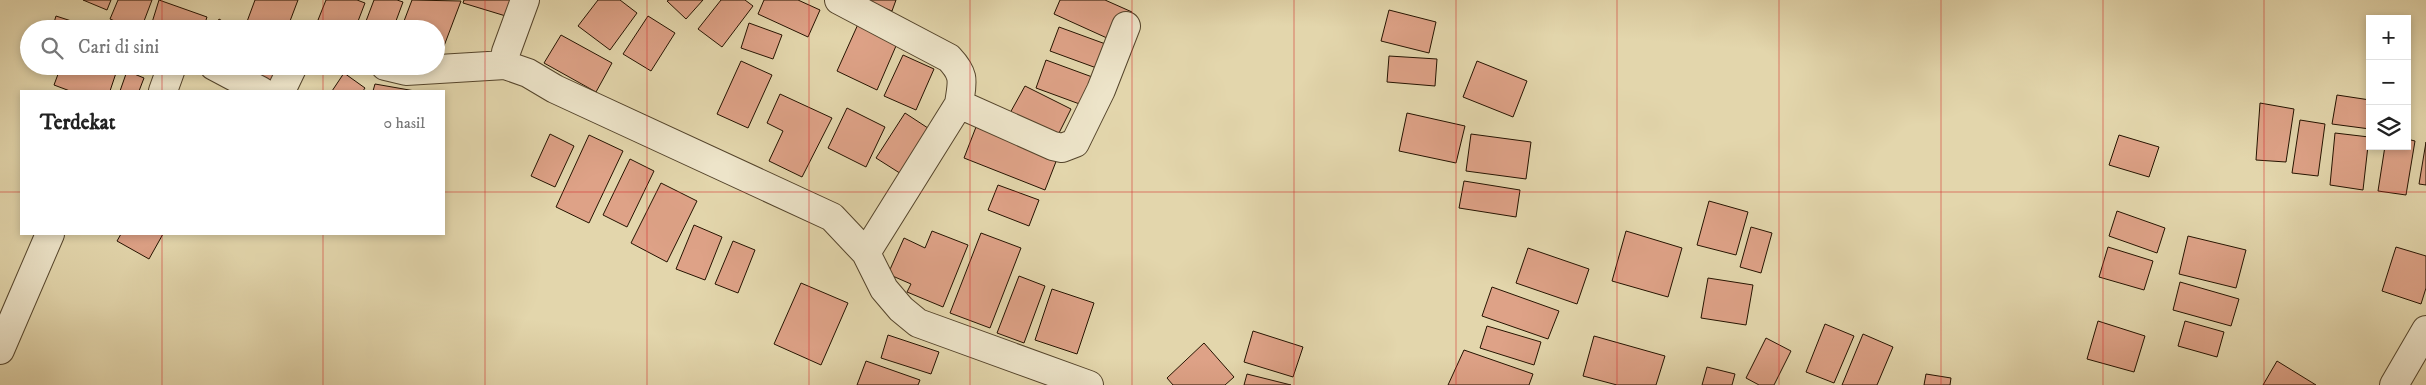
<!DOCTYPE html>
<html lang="id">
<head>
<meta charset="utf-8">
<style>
  body { margin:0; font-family:"IM FELL DW Pica",serif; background:#f6f6f6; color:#222 }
  .controls { position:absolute; right:15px; top:15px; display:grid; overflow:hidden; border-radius:0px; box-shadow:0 2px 8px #0003 }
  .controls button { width:45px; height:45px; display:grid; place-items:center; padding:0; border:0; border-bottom:1px solid #e0e0e0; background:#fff; color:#222; font:25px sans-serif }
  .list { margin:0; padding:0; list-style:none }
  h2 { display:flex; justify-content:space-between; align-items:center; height:65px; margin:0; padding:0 20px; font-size:21px }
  h2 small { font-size:16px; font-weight:400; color:#767676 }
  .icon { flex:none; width:28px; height:28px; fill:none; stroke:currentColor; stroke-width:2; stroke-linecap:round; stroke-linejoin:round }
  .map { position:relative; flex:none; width:2426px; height:385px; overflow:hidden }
  .search { position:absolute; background:#fff; box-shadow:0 2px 8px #0003; left:20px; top:20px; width:425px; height:55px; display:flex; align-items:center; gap:12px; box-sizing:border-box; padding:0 18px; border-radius:28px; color:#767676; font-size:19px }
  .panel { position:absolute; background:#fff; box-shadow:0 2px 8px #0003; left:20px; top:90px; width:425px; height:145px; border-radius:0px }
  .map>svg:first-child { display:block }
</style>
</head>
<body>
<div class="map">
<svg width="2426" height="385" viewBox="0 0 2426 385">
  <rect width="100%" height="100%" fill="#e3d6ac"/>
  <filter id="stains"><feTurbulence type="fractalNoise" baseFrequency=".004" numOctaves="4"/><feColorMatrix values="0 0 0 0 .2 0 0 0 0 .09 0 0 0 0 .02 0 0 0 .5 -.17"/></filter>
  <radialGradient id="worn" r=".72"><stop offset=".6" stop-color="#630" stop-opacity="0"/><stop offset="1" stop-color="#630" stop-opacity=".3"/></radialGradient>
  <!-- building -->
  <path fill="#dea287" stroke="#251300" d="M83 0H111L107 10Z
    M118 0H152L141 29H134L110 19Z
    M159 0 207 17 203 29H150Z
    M255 0H298L287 29 245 27Z
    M326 0H357L365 3 355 29H338L318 20Z
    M374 0H397L403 2 393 29H363Z
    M412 0 461 1 444 46 436 44V29H401Z
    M464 0H514L509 17 463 3Z
    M598 0H620L637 13 610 50 578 26Z
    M669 0H703L686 19 667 1Z
    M721 0H745L753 6 722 47 698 29Z
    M764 0H798L820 10 808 37 758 14Z
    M863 0H896L892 11Z
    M1060 0H1105L1132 12 1118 43 1054 14Z
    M1389 10 1436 22 1429 53 1381 41Z
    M56 16 96 29H52Z
    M648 16 675 33 651 71 623 54Z
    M219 19 236 29H214Z
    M859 22 899 39 877 90 837 71Z
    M749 23 782 35 773 59 741 48Z
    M1059 27 1111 46 1102 70 1050 51Z
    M561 35 612 63 596 92 544 63Z
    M903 55 934 69 916 110 884 96Z
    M1389 56 1437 59 1435 86 1387 82Z
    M1046 60 1095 78 1085 106 1036 88Z
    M741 61 772 75 748 128 717 114Z
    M1477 61 1527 81 1513 117 1463 97Z
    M61 66H106L117 70 110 91H70L54 85Z
    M237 66H288L277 91Z
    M127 71 144 78 139 91H120Z
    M344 73 365 88 363 91H332Z
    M375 84 415 91H373Z
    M1025 86 1071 109 1057 137 1010 113Z
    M780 94 832 118 802 177 769 161 783 131 767 123Z
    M2337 95 2370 100V129L2332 124Z
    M2260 103 2294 109 2286 162 2256 160Z
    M847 108 885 127 866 167 828 148Z
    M905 113 934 132 906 177 876 158Z
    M1407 113 1465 126 1456 163 1399 151Z
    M2300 120 2325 124 2318 176 2292 173Z
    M976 127 1057 159 1045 190 964 158Z
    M2335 133 2369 137 2363 190 2330 185Z
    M550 134 574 146 555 187 531 176Z
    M1471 134 1531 142 1526 179 1466 171Z
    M589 135 623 151 589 223 556 207Z
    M2119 135 2159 147 2149 177 2109 165Z
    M2407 139 2415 141 2406 195 2378 191 2385 146H2407Z
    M2426 142V185L2419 184Z
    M630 159 654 171 627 227 603 215Z
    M1464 181 1520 190 1516 217 1459 208Z
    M661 183 697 201 667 262 631 243Z
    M998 185 1039 200 1029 226 988 210Z
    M1709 201 1748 212 1736 255 1697 245Z
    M2117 211 2165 228 2157 253 2109 236Z
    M694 225 722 237 705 280 676 269Z
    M1751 227 1772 233 1761 273 1740 267Z
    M932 231 968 245 943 307 907 292 911 284 888 274 904 238 925 248Z
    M1626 231 1682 248 1668 297 1612 281Z
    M981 233 1021 248 990 328 950 313Z
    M121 234H163L149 259 117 241Z
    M2188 236 2246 250 2236 288 2179 274Z
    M733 241 755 250 738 293 715 284Z
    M2108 247 2153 261 2144 290 2099 277Z
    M2396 247 2426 256V288L2421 304 2382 291Z
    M1528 248 1589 269 1577 304 1516 283Z
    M1019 276 1045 286 1024 343 997 333Z
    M1708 278 1753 285 1746 325 1701 318Z
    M2180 282 2239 299 2231 326 2173 310Z
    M801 283 848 303 821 365 774 344Z
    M1492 287 1559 311 1548 339 1482 316Z
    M1052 289 1094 303 1077 354 1035 340Z
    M2098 321 2145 336 2134 372 2087 359Z
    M2185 321 2224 332 2217 357 2178 346Z
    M1825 324 1854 336 1834 383 1806 372Z
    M1487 326 1541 342 1534 365 1480 348Z
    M1253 331 1303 347 1293 377 1244 362Z
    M1863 334 1893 347 1877 385H1842Z
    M888 335 939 352 931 374 881 358Z
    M1594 336 1665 356 1656 385H1617L1583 376Z
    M1766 338 1791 351 1774 385H1759L1746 378Z
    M1204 343 1234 377 1225 385H1173L1167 378Z
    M1464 350 1533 374 1529 385H1448Z
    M866 361 920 380 918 385H857Z
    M2277 361 2316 385H2263Z
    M1707 367 1735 374 1732 385H1702Z
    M1247 374 1291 385H1244Z
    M1926 374 1951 378 1950 385H1924Z"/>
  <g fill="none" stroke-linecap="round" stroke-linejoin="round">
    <!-- street casing -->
    <g stroke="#54442b" stroke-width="30">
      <path id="street" d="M525 0 506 52 505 65 528 73 555 89 832 217 866 253 884 289 901 309 918 323 1089 385
        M839 0 949 58C966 76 962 82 959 104
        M214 66 261 91
        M385 66 406 71 505 65
        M163 91 172 66
        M281 91 293 66
        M866 253 959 104 1053 146 1062 148 1075 143 1101 90 1126 26
        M0 350 50 234
        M2394 385 2426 330"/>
    </g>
    <!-- street -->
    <use href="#street" stroke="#ede4c9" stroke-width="28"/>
  </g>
  <!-- grid -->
  <path fill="none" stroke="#d62828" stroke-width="1" stroke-opacity="0.55" d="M162 0V29M323 0V29M485 0V385M647 0V385M809 0V385M970 0V385M1132 0V385M1294 0V385M1456 0V385M1617 0V385M1779 0V385M1941 0V385M2103 0V385M2264 0V385M162 66V91M323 66V91M0 192H21M444 192H2426M162 234V385M323 234V385"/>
  <rect width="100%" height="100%" filter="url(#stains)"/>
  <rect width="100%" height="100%" fill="url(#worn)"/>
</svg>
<div class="controls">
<button>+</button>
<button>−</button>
<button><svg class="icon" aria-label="layers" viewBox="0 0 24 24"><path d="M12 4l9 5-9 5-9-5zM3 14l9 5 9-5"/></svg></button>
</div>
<div class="search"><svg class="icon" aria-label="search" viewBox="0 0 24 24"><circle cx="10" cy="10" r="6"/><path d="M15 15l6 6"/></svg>Cari di sini</div>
<section class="panel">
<h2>Terdekat<small>0 hasil</small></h2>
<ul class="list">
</ul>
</section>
</div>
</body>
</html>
